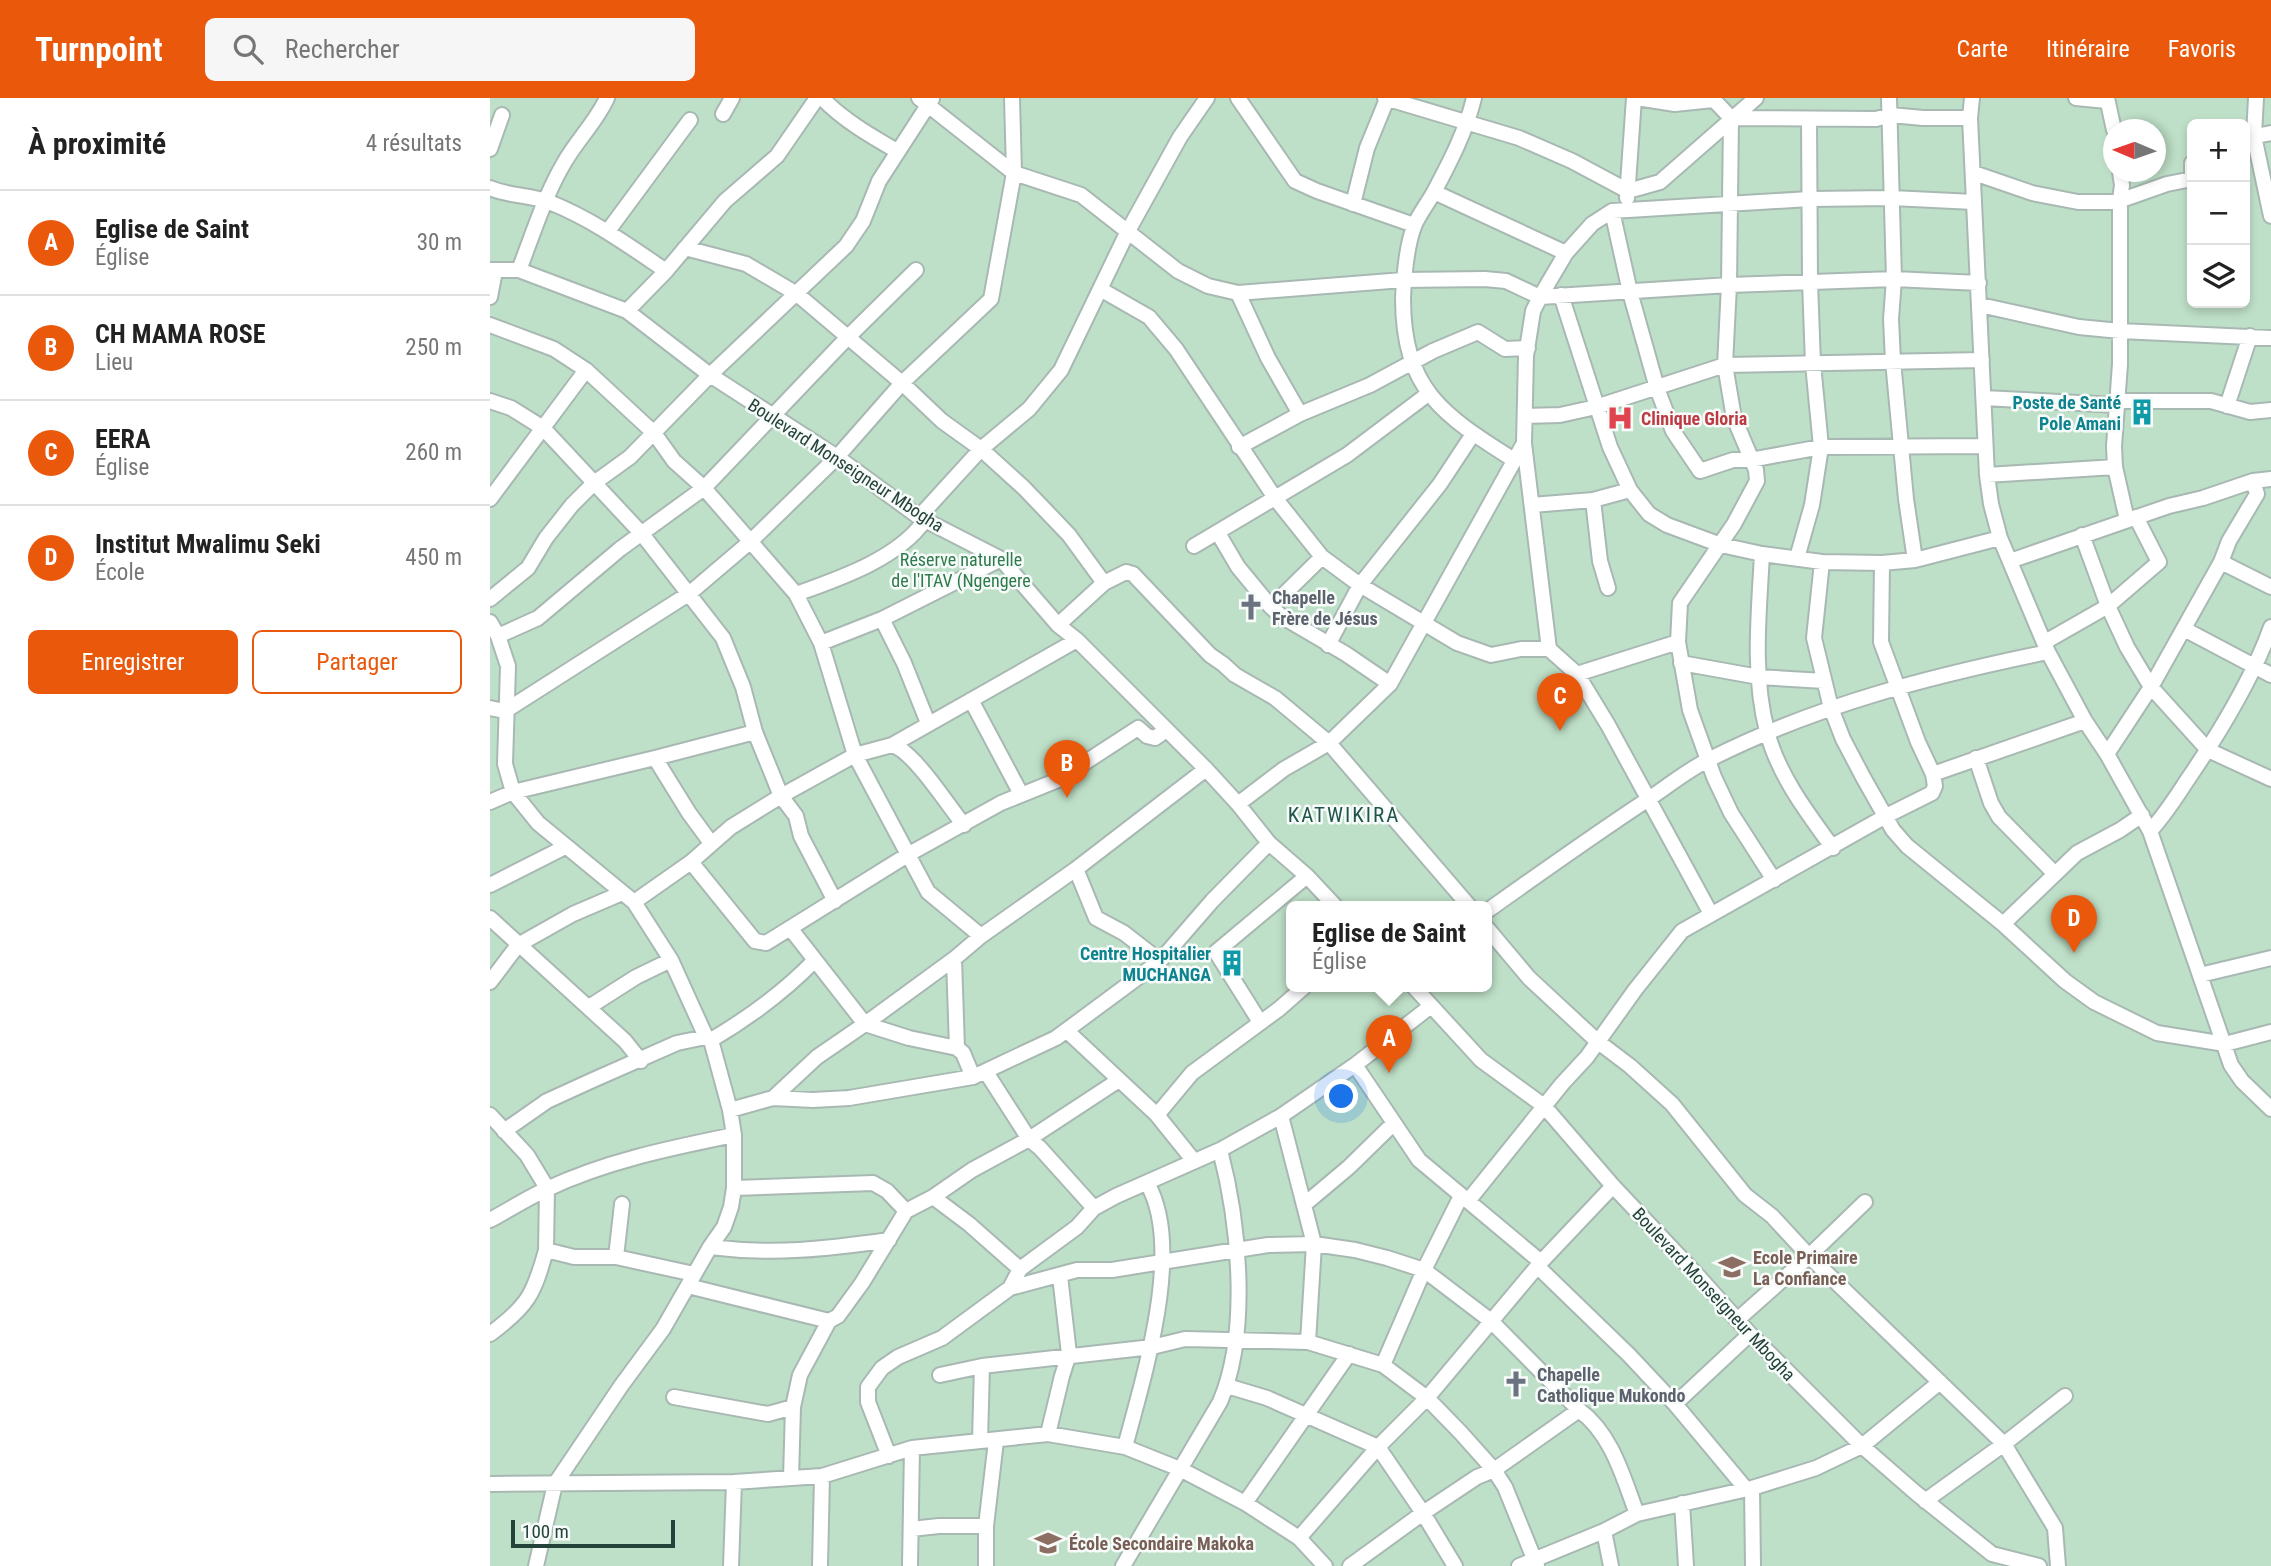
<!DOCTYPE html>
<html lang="fr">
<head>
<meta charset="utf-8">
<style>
  body { margin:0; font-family:"Roboto Condensed",sans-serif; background:#f6f6f6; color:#222 }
  .controls { position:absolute; right:21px; top:21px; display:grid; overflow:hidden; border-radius:10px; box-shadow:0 4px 10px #0003 }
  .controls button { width:63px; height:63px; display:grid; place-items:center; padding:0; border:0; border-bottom:2px solid #e0e0e0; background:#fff; color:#222; font:35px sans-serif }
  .compass { position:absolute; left:1613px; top:21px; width:63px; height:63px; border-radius:50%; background:#fff; box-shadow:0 4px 10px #0003; rotate:272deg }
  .scale { position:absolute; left:21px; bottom:18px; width:164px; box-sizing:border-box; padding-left:7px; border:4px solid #24423a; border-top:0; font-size:19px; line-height:24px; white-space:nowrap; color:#24423a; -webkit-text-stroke:5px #f7fbf9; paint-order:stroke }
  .you { position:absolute; left:852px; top:999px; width:24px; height:24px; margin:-18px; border:5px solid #fff; border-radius:50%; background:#1a73e8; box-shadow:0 0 0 10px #1a73e833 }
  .badge { display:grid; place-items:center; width:46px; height:46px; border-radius:50%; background:#ea580c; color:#fff; font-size:23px; font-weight:700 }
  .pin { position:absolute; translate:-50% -58px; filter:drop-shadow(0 2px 4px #0008) }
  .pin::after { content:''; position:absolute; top:37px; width:24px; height:21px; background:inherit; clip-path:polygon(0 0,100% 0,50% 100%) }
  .popup { position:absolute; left:796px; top:803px; width:206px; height:91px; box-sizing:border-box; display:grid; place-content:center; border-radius:10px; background:#fff; filter:drop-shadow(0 2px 5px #0005); font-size:23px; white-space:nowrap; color:#767676 }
  .popup b { font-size:26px; color:#222 }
  .popup::after { content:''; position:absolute; left:50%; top:100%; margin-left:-14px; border:14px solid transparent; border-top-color:#fff }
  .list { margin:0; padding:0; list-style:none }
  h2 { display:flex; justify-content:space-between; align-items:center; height:91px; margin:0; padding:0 28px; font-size:30px }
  h2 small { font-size:23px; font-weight:400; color:#767676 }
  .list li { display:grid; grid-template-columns:46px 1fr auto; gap:21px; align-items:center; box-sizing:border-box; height:105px; padding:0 28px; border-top:2px solid #e0e0e0 }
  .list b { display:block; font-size:26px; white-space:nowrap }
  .list p { margin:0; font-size:23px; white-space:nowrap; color:#767676 }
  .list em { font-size:23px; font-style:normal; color:#767676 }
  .actions { display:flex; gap:14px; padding:21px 28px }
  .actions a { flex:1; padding:16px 0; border:2px solid #ea580c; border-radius:10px; text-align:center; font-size:24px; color:#ea580c }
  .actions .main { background:#ea580c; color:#fff }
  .icon { flex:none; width:38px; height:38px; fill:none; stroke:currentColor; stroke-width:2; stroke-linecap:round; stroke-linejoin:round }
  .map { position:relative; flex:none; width:1781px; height:1468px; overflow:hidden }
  header { display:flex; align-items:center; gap:42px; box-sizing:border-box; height:98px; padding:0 35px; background:#ea580c; color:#fff }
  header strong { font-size:33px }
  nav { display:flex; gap:38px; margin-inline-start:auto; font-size:24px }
  .search { width:490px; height:63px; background:#f6f6f6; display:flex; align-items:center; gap:18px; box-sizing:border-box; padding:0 24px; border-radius:10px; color:#767676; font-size:26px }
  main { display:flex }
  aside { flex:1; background:#fff }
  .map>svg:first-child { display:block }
</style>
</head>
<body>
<header>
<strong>Turnpoint</strong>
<div class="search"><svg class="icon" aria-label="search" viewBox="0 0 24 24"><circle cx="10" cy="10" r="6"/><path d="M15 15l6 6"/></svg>Rechercher</div>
<nav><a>Carte</a><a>Itinéraire</a><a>Favoris</a></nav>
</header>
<main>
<aside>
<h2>À proximité<small>4 résultats</small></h2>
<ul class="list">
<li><span class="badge">A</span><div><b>Eglise de Saint</b><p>Église</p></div><em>30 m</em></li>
<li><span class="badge">B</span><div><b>CH MAMA ROSE</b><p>Lieu</p></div><em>250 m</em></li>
<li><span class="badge">C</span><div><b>EERA</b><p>Église</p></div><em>260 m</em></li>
<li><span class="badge">D</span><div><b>Institut Mwalimu Seki</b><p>École</p></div><em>450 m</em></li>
</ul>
<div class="actions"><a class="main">Enregistrer</a><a>Partager</a></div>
</aside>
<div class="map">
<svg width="1781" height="1468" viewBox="0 0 1781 1468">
  <rect width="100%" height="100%" fill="#e6efeb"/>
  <!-- green -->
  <path fill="#bfe0c8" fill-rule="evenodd" d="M0 0H1781V1468H0ZM1702 26H1755V205H1702ZM1624 32H1666V74H1624ZM801 809H997V889H801Z"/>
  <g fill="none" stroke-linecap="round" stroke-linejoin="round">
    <!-- minor casing -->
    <g stroke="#a8b8b2" stroke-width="18">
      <path id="minor" d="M332 0C353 22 381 38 407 53
        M429 0 524 75 591 97 688 173 718 188 748 195 913 182 995 181 1016 183 1050 199 1239 187 1404 181 1489 185
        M748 0 805 83 827 93 924 127
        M895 0 1029 40 1082 63 1138 93 1170 84 1266 0
        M984 0C976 33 960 64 944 94 938 105 930 115 925 126 917 145 914 179 913 200 913 292 953 317 1024 362
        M1147 0 1185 6 1223 2
        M1222 0 1241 20 1239 187 1235 267 1244 320 1266 372 1267 383 1244 426 1190 505 1188 544 1200 612 1224 679 1241 715 1284 782
        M1399 0 1404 181 1401 221 1403 263 1416 401 1425 462
        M1482 0 1480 20 1497 377 1501 406 1510 440 1558 554 1595 623 1617 656 1660 733 1741 967 1752 983 1781 1011
        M1586 0 1617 3
        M1617 0 1624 32
        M1766 0 1764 38 1781 118
        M233 16 242 0
        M1241 20 1386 21 1401 17 1433 20H1480
        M1755 40 1781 35
        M0 51 12 17
        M1630 74 1632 87 1630 102V266L1624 348 1625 369 1637 422
        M1484 75 1542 95 1588 104H1626L1677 86 1702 81V65
        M0 90C18 98 40 97 59 104 102 121 138 147 176 173L137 213
        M944 94 1076 155
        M1137 100 1144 0
        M863 106 877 50 897 1
        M1122 113 1140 194 1167 290 1183 333 1210 373 1243 362H1260L1331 349 1495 348
        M118 133 200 22
        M195 150 256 166 307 196 412 285 452 323 491 351 534 390 579 437 614 485
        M0 172H29L137 213 220 277 347 359 429 419 511 461 568 527 587 542 716 671 748 706 779 745 817 778 846 809
        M29 172C43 136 55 97 74 65 87 42 106 24 117 0
        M176 173 235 103 287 58 327 0
        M610 191 659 219 686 251 785 400 832 459 870 487 967 545 1001 557 1031 551H1059
        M748 195 778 260 810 316
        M1071 197 1120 349 1140 392 1159 416 1177 427 1231 447 1272 456 1332 464 1392 465 1425 462 1510 440
        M0 199 5 173
        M1490 207 1589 229 1630 233 1781 240
        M0 227 64 251 96 272 164 335 184 363 214 390 306 496 331 545 365 657 438 794 491 838
        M1494 300 1627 307
        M0 303 21 310 53 330 152 436 233 540 253 589 265 634 291 698 306 718 311 738 345 803
        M1627 303H1721L1760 314 1781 312
        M1737 308 1760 238
        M1035 318 1070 317 1106 309 1235 267 1492 262
        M749 349 810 316 880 287 943 253 988 234 1015 251 1038 250
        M1497 377 1625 369
        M0 401 96 272
        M1103 402 1110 463 1118 490
        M1042 407 1103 402 1140 392
        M429 419 491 351 539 311 571 272 638 133 690 39 717 0
        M728 435 748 469 781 509 791 518 856 556 900 586
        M1592 437 1618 508 1637 549 1661 589 1718 652 1781 681
        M704 448 857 357 938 296
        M1272 456C1269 514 1262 576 1277 633 1287 675 1318 716 1343 750
        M1307 460 1322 407 1331 349 1323 266 1320 184 1319 21
        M1520 463 1679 408 1713 400 1763 383 1781 381
        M1332 464 1324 540 1341 610 1353 641 1373 679 1403 732 1417 748 1513 826 1575 883 1604 904 1667 935 1735 946 1781 934
        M1731 464 1781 489
        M306 496C348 481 408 461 435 422
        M0 501 38 470 56 440 82 407 104 385 140 359 220 277 356 148 373 123 389 83 442 1
        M781 509 832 459
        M392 521 414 565 438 625
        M0 524 8 538 18 568 15 666 23 694 48 725 144 804 181 862 216 939 221 942 240 1012 244 1037V1090L241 1109 234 1129 220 1149 173 1231 131 1288 65 1386 46 1468
        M568 527 614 485 636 474 643 476 720 557 733 566 745 577 785 600 839 645 980 809
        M1694 531 1781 577
        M8 538 48 520 130 451 214 390 357 240 426 172
        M1555 544 1618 508 1669 464 1646 419
        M331 545 392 521 511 461
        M838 547 870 487 950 386 983 336
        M1191 565 1269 579 1334 583
        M1087 576 1188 544
        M481 602 531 696
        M0 610 15 613 200 495 261 443 347 359 412 285 501 201 524 75 522 0
        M402 647C424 653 458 708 474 727
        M1617 656 1661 589 1731 464 1739 443 1767 396 1763 383
        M165 660 199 715 221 745
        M1486 660 1501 705 1509 719 1564 775
        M1443 676 1595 623
        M0 704 23 694 165 660 265 634
        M748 706 794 671 839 645 900 586 1034 345
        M1660 733C1675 717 1686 699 1698 681 1730 634 1762 582 1781 529
        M201 764 265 843 276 845 419 756 511 705 568 682 648 630 657 638 665 640 676 632
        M586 771 606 820 634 835 670 863
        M0 787 75 749
        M144 804 201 764 241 729 291 698 365 657 402 647 587 542
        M997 813C1049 776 1101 739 1154 704 1176 690 1197 672 1220 661 1327 607 1441 578 1558 554
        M1221 816 1118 627 1087 576 1059 551 1034 345 1036 258 1043 213 1050 199 1076 155 1102 126 1122 113 1319 101 1402 100 1484 104
        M0 820 135 943 151 963
        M1513 826 1587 755 1630 732 1652 717
        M300 830 375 926 419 940 467 950
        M997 830 1039 880 1107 943 1140 968 1182 1006 1255 1097 1282 1118 1319 1158 1375 1104
        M464 861 467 950 473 955 483 979
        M1710 877 1781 860
        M0 884 28 847 83 816 132 795
        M924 889 991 962 1054 1008 1123 1088 1207 1177 1260 1236 1372 1348 1426 1395 1502 1456 1549 1468
        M99 909 146 879 181 862
        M770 924 726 854 817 778
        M577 933 667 1017 704 1063
        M221 942C260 919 294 894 325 862
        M865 967 929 1062 1051 1164
        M496 974 539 1041 550 1050 604 1110
        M283 1000 323 1002 359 1000 483 979 566 940 670 863 722 803 779 745
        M240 1012 283 1000 327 959 375 926 464 861 491 838 586 771 716 671
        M0 1017 37 1057 57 1090 56 1152 84 1159H126L204 1176
        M667 1017 702 975 789 911 814 889
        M791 1018 824 1146 818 1244
        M14 1033 57 1003 103 982 187 945 216 939
        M244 1090 383 1085 397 1093 416 1113
        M443 1099 479 1126 530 1171
        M978 1103 1072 986 1097 959 1145 892 1192 833 1396 718 1442 695 1445 688 1443 676 1428 644 1391 544 1392 465
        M815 1106 859 1069 904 1025
        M0 1122C19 1112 37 1100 57 1091 116 1063 181 1050 244 1037
        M220 1149C284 1157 336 1151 399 1142
        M126 1159 132 1106
        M1047 1168 1139 1257 1185 1306 1256 1391
        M198 1188 339 1223
        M520 1190 587 1172H622L778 1147 824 1146 865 1152 897 1160 934 1172 1001 1223 1089 1312C1122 1336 1133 1379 1147 1416
        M1247 1222 1319 1158 1514 1346 1565 1430 1568 1468
        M0 1236C38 1208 44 1196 56 1152
        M893 1267 934 1172 971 1098
        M450 1277 492 1268 662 1249 695 1241 818 1244 893 1267 937 1300 971 1335 1004 1372 1015 1389 1047 1468
        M737 1288 777 1300 888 1349 933 1415 965 1468
        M184 1299 278 1316 303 1309
        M1185 1306 1260 1236
        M558 1336 572 1278 579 1256 570 1178
        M490 1343 492 1268
        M635 1349C653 1280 695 1150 657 1085
        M399 1358 378 1304V1289L392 1270 408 1259 452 1240 520 1190 530 1171 587 1129 604 1110 626 1098 730 1052 791 1018 865 967 941 908
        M301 1380 303 1309 310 1277 339 1223 348 1218 372 1185 416 1113 443 1099 482 1072 539 1041 629 982
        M0 1386 244 1384 332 1378 422 1350 558 1336 635 1349 690 1371 755 1405 809 1440 835 1468
        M1262 1390 1263 1468
        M1435 1403 1514 1346 1575 1298
        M755 1405 859 1256
        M1192 1405 1196 1468
        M421 1431 449 1428H496
        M1114 1433 1121 1468
        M809 1440 888 1349 937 1300 1051 1164 1123 1088
        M241 1468 244 1384
        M330 1468 332 1378
        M420 1468 422 1350
        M496 1468V1428L506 1343
        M633 1468 730 1304C760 1234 749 1124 730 1052
        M860 1468 933 1415 987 1379 1004 1372 1089 1312
        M1029 1468 1114 1433 1147 1416 1262 1390 1326 1370 1372 1348 1450 1284"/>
    </g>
    <!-- minor -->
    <use href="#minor" stroke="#fff" stroke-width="14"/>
  </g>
  <!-- icons -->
  <defs>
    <g id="building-bare" transform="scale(2.1)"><path d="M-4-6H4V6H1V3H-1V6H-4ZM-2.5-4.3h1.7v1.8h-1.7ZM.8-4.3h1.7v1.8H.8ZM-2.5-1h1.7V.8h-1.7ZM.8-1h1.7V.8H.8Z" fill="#0f9aa8" stroke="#f7fbf9" stroke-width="2.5" paint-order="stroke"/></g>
    <g id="hospital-bare" transform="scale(2.1)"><path d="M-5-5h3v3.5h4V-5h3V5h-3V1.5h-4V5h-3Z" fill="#e0444e" stroke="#f7fbf9" stroke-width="2.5" paint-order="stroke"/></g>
    <g id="church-bare" transform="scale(2.1)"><path d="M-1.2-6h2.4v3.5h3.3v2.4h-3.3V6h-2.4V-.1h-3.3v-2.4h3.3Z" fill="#6b7280" stroke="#f7fbf9" stroke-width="2.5" paint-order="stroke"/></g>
    <g id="school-bare" transform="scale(2.1)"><path d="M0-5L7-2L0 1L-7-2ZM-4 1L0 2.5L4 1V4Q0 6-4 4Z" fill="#8d6e63" stroke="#f7fbf9" stroke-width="2.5" paint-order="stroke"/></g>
  </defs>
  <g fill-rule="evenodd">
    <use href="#building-bare" x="1652" y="314"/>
    <use href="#hospital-bare" x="1130" y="320"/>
    <use href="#church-bare" x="761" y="509"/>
    <use href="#building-bare" x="742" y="865"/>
    <use href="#school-bare" x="1242" y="1169"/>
    <use href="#church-bare" x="1026" y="1286"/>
    <use href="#school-bare" x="558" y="1445"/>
  </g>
  <g text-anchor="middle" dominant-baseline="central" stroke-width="5" stroke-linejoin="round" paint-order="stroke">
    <!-- culture labels -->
    <g font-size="18" font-weight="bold" fill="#0d838f" stroke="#f7fbf9" text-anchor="end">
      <text x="1631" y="304">Poste de Santé<tspan x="1631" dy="21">Pole Amani</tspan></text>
      <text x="721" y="855">Centre Hospitalier<tspan x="721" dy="21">MUCHANGA</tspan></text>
    </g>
    <!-- health labels -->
    <g font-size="18" font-weight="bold" fill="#be3a42" stroke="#f7fbf9" text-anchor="start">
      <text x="1151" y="320">Clinique Gloria</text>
    </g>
    <!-- street labels -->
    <g font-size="18" fill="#24423a" stroke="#f7fbf9">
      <text transform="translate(356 367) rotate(33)">Boulevard Monseigneur Mbogha</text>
      <text transform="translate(1224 1196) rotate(47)">Boulevard Monseigneur Mbogha</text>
    </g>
    <!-- park labels -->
    <g font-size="18" fill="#2d7a4b" stroke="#f7fbf9">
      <text x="471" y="461">Réserve naturelle<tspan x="471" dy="21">de l'ITAV (Ngengere</tspan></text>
    </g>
    <!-- worship labels -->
    <g font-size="18" font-weight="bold" fill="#5b616d" stroke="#f7fbf9" text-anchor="start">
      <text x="782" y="499">Chapelle<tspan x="782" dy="21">Frère de Jésus</tspan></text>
      <text x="1047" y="1276">Chapelle<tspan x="1047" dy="21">Catholique Mukondo</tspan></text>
    </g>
    <!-- education labels -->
    <g font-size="18" font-weight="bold" fill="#785e54" stroke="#f7fbf9" text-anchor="start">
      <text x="1263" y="1159">Ecole Primaire<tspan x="1263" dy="21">La Confiance</tspan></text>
      <text x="579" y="1445">École Secondaire Makoka</text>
    </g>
    <!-- quarter labels -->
    <g font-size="21" letter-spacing="2" fill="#1f5548" stroke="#f7fbf9">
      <text x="854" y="717">KATWIKIRA</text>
    </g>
  </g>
</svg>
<div class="controls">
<button>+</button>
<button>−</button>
<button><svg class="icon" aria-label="layers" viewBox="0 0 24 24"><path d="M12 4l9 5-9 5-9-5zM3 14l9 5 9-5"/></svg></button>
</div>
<svg class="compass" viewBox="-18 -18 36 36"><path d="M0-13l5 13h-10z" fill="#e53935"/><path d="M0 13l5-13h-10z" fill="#767676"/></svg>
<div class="scale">100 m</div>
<div class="you"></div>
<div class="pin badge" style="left:899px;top:975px">A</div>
<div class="popup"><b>Eglise de Saint</b>Église</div>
<div class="pin badge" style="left:577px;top:700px">B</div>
<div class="pin badge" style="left:1070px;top:633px">C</div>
<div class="pin badge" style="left:1584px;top:855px">D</div>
</div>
</main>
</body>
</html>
